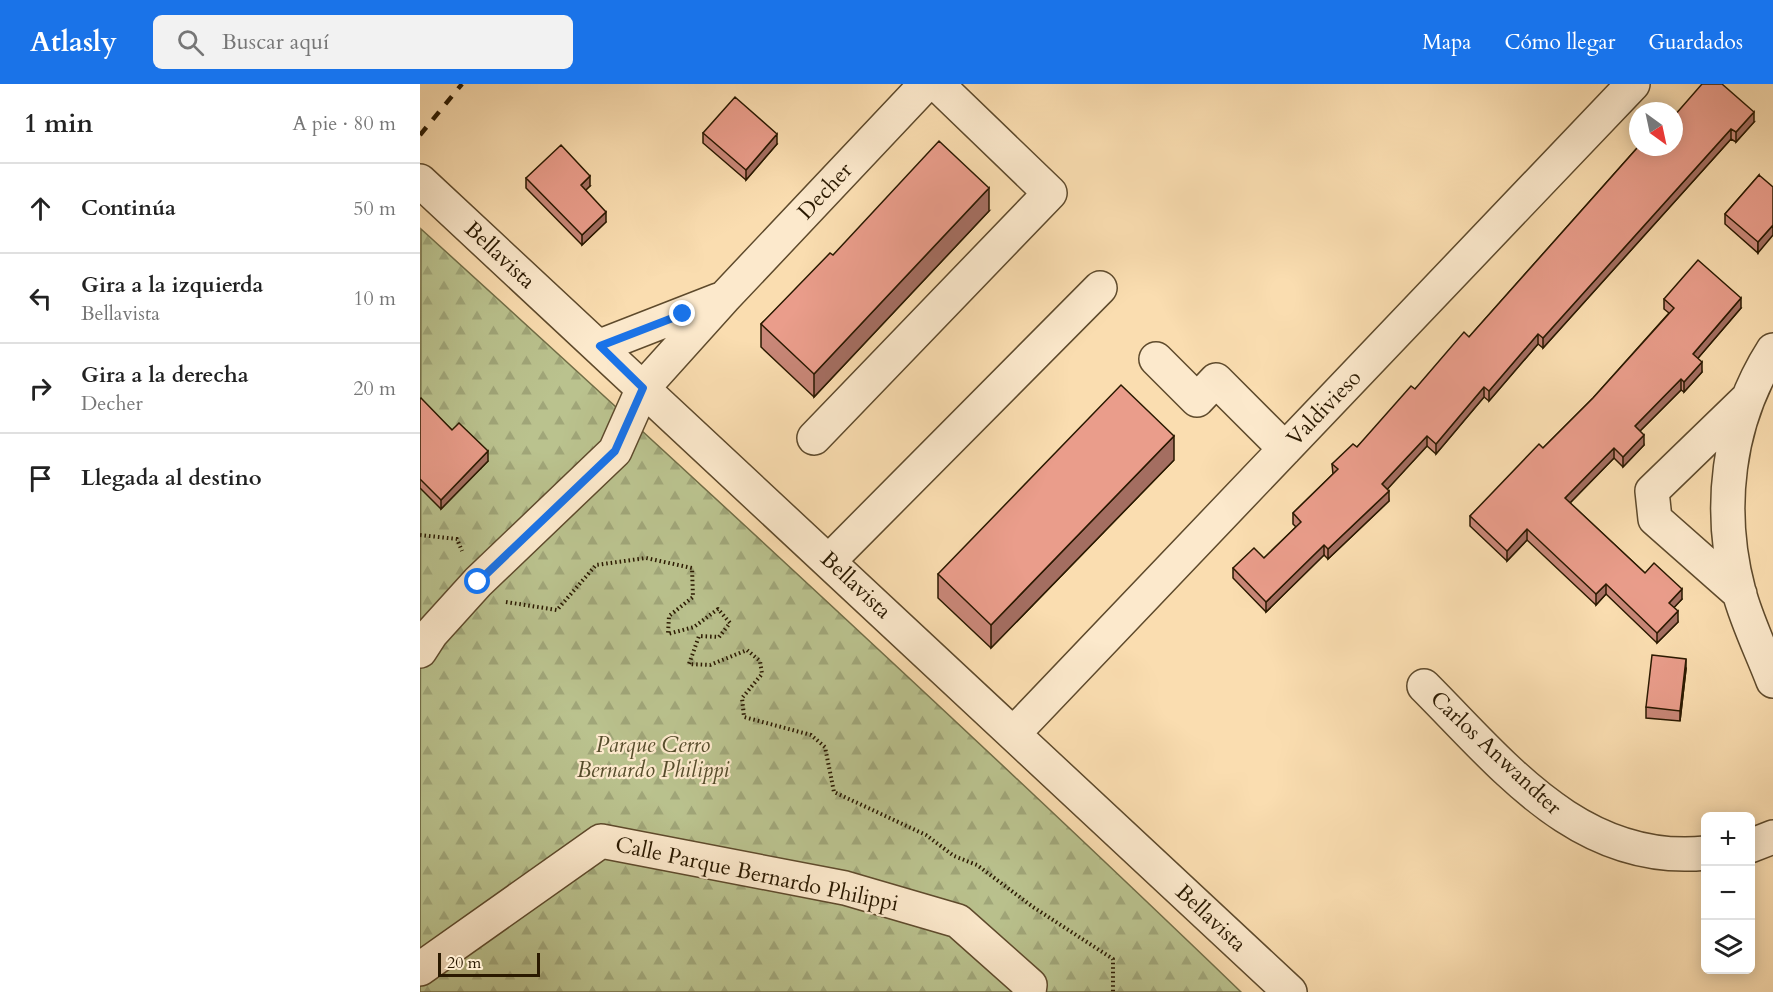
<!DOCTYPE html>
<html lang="es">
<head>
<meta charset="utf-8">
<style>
  body { margin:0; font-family:Cardo,serif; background:#f2f2f2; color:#222 }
  .controls { position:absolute; right:18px; bottom:18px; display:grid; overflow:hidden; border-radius:9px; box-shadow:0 3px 15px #0003 }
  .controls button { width:54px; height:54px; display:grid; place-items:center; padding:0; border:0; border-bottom:2px solid #e0e0e0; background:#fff; color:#222; font:30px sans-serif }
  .compass { position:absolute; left:1209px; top:18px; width:54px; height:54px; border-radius:50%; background:#fff; box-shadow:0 3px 15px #0003; rotate:147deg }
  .scale { position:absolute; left:18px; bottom:15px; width:102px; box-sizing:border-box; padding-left:6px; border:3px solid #2a1900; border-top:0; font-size:16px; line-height:21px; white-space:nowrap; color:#2a1900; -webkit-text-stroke:4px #fce9cc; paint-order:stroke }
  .stop { position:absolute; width:18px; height:18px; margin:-14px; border:4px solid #1a73e8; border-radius:50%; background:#fff }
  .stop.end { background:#1a73e8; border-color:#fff; box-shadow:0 2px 6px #0008 }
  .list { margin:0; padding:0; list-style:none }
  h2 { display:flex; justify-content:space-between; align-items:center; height:78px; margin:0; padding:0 24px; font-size:26px }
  h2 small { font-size:20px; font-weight:400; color:#767676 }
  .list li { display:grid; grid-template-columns:39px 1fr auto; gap:18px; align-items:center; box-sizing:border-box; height:90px; padding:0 24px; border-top:2px solid #e0e0e0 }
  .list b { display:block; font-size:22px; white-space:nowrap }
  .list p { margin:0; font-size:20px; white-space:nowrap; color:#767676 }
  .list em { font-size:20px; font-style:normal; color:#767676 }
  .icon { flex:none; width:33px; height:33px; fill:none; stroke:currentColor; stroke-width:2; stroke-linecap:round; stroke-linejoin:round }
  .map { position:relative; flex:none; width:1353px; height:908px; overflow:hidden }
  header { display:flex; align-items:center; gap:36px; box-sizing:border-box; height:84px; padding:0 30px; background:#1a73e8; color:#fff }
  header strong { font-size:28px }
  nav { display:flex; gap:33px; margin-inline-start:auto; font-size:21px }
  .search { width:420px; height:54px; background:#f2f2f2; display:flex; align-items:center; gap:15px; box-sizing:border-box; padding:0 21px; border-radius:9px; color:#767676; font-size:22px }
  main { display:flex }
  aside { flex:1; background:#fff }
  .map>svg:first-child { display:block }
</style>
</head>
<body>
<header>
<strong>Atlasly</strong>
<div class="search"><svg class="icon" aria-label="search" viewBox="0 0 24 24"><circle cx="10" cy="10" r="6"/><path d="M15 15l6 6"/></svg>Buscar aquí</div>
<nav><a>Mapa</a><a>Cómo llegar</a><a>Guardados</a></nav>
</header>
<main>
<aside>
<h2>1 min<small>A pie · 80 m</small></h2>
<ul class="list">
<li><svg class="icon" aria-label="ahead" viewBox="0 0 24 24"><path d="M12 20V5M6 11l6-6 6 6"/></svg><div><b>Continúa</b></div><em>50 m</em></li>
<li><svg class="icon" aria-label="left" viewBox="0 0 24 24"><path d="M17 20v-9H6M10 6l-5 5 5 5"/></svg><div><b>Gira a la izquierda</b><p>Bellavista</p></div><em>10 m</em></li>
<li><svg class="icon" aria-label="right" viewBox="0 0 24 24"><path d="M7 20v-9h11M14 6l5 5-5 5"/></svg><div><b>Gira a la derecha</b><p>Decher</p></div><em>20 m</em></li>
<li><svg class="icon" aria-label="arrive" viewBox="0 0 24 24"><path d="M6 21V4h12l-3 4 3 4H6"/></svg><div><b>Llegada al destino</b></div></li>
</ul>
</aside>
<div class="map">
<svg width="1353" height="908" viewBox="0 0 1353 908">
  <defs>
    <pattern id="forest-firs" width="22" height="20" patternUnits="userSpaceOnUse" patternTransform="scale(1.5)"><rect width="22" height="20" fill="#bac28e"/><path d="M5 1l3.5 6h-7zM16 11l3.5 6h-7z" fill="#a0a679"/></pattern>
  </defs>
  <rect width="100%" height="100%" fill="#faddb0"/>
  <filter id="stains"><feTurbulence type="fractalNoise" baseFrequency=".00333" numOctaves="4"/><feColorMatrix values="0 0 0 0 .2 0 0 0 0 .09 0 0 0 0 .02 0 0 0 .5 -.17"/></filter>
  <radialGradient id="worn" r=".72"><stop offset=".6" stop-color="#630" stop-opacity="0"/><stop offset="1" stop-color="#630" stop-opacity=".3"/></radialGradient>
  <!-- forest -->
  <path fill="url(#forest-firs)" stroke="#726e47" stroke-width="1.5" d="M1 145C277 396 552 649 821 908H0Z"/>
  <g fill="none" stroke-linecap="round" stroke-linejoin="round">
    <!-- minor casing -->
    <g stroke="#5e4a2c" stroke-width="36">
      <path id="minor" d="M0 97 870 908
        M180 262 298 216
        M1353 266C1307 338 1297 426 1319 508 1327 538 1342 568 1353 597
        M736 275 777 316 796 296 865 365
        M394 354 630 109 517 0
        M409 477 680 204
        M1320 510 1235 435 1232 407 1326 316
        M0 567 11 550 58 498 195 367 223 304 304 214 506 0
        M1004 602C1083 681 1160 782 1286 769
        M595 648 1213 0
        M1330 762 1353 753
        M0 885 181 757 425 804 538 837 610 901 609 908"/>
    </g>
    <!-- path -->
    <path stroke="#2a1900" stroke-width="4" stroke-dasharray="1.5 3" stroke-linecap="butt" d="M0 451 37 455 42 467
      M86 518 137 526 176 481 226 474 272 484 273 513 249 532 248 550 274 543 298 525 310 539 299 553 279 552 269 580 290 581 327 566 340 577 342 590 322 614 324 633 391 651 405 663 414 708 506 751 534 772 557 781 613 823 693 875V908"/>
    <!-- minor -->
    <use href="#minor" stroke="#fce9cc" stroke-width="33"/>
    <!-- rail -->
    <path stroke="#2a1900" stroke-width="4.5" stroke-dasharray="10 10" stroke-linecap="butt" d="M0 51 42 0"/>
  </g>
  <!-- wall -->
  <path fill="#c98778" stroke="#2a1900" stroke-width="1.5" d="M1334 38 1316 58 1311 55 1123 264 1118 260 1069 317 1064 313 1016 370 1007 362 967 405 969 417 908 475 904 471 846 528 813 494V484L844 474 876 443 873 440V429L913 390 912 380 937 363 995 305 1049 253 1218 63Z
    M283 49 357 60 326 96 283 59Z
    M1339 91 1338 169 1305 140V130Z
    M106 94 170 102 165 106 186 138 162 161 106 104Z
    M569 127 394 313 341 263V240L413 171Z
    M1244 215 1321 224 1278 274 1282 288 1264 308 1261 306 1220 347 1224 361 1203 383 1194 374 1150 419 1225 489 1262 515 1254 523 1258 538 1237 559 1186 510 1176 521 1107 456 1087 477 1050 442V432L1123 364 1173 314 1249 229 1244 225Z
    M0 315 32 346 68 377 21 425 0 404Z
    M754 376 571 564 518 514V490Z
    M1266 585 1260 637 1226 634V623Z"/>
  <!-- shaded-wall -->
  <path fill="#a46e61" stroke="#2a1900" stroke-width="1.5" d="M1334 28V38L1316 58V48Z
    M1311 45V55L1123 264V254Z
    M357 50V60L326 96V86Z
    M170 92V102L161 111V101Z
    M569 104V127L394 313V290Z
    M186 128V138L162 161V151Z
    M1353 141V151L1338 169V158Z
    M1321 214V224L1273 280V270Z
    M1118 250V260L1069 317V307Z
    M1282 278V288L1264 308V298Z
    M1261 295V306L1215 352V342Z
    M1064 303V313L1016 370V360Z
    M1224 351V361L1203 383V373Z
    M754 352V376L571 564V541Z
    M1007 352V362L962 411V400Z
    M1194 364V374L1145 424V414Z
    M68 367V377L21 425V416Z
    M969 407V417L908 475V465Z
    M1107 445V456L1087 477V467Z
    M904 461V471L846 528V518Z
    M1186 500V510L1176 521V510Z
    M1262 505V515L1249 529V519Z
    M1258 527V538L1237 559V549Z
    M1266 575V585L1260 637V627Z"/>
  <!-- building -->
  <path fill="#ea9d8b" stroke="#2a1900" stroke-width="1.5" d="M1282 0H1302L1334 28 1316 48 1311 45 1123 254 1118 250 1069 307 1064 303 1016 360 1007 352 962 400 969 407 908 465 904 461 846 518 813 484 834 464 844 474 881 438 873 429 918 385 912 380 933 360 937 363 991 302 995 305 1044 248 1049 253 1218 63H1254V32Z
    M315 13 357 50 326 86 283 49Z
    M519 57 569 104 394 290 341 240 410 169 413 171Z
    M141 61 170 92 161 101 186 128 162 151 106 94Z
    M1339 91 1353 103V141L1338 158 1305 130Z
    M1278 176 1321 214 1273 270 1282 278 1264 298 1261 295 1215 342 1224 351 1203 373 1194 364 1145 414 1225 489 1234 479 1262 505 1249 519 1258 527 1237 549 1186 500 1176 510 1107 445 1087 467 1050 432 1119 360 1123 364 1173 314 1254 224 1244 215Z
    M701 301 754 352 571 541 518 490Z
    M1 314 32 346 39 339 68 367 21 416 0 395V315Z
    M1232 571 1266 575 1260 627 1226 623Z"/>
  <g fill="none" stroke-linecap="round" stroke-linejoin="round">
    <!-- route -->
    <path stroke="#1a73e8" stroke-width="8" d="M58 498 195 367 223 304 180 262 263 230"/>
  </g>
  <g text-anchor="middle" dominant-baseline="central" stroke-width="4.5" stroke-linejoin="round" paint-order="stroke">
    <!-- street labels -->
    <g font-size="22" fill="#2a1900" stroke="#fce9cc">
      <text transform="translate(405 107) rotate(-47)">Decher</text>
      <text transform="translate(80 171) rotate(43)">Bellavista</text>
      <text transform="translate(904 324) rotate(-46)">Valdivieso</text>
      <text transform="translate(436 501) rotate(43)">Bellavista</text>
      <text transform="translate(1076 669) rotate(43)">Carlos Anwandter</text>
      <text transform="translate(337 790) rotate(12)">Calle Parque Bernardo Philippi</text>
      <text transform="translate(791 834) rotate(43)">Bellavista</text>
    </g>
    <!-- park labels -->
    <g font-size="22" font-style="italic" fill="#554c2b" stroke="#fce9cc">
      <text x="233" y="661">Parque Cerro<tspan x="233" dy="25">Bernardo Philippi</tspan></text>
    </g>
  </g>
  <rect width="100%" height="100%" filter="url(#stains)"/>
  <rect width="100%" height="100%" fill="url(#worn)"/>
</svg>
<div class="controls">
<button>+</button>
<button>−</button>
<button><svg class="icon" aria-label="layers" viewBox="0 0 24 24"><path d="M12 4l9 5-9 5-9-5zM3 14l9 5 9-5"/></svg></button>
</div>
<svg class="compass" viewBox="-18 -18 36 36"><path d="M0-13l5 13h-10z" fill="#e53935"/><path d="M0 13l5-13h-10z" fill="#767676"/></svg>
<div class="scale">20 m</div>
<div class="stop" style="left:58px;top:498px"></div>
<div class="stop end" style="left:263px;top:230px"></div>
</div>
</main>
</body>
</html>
